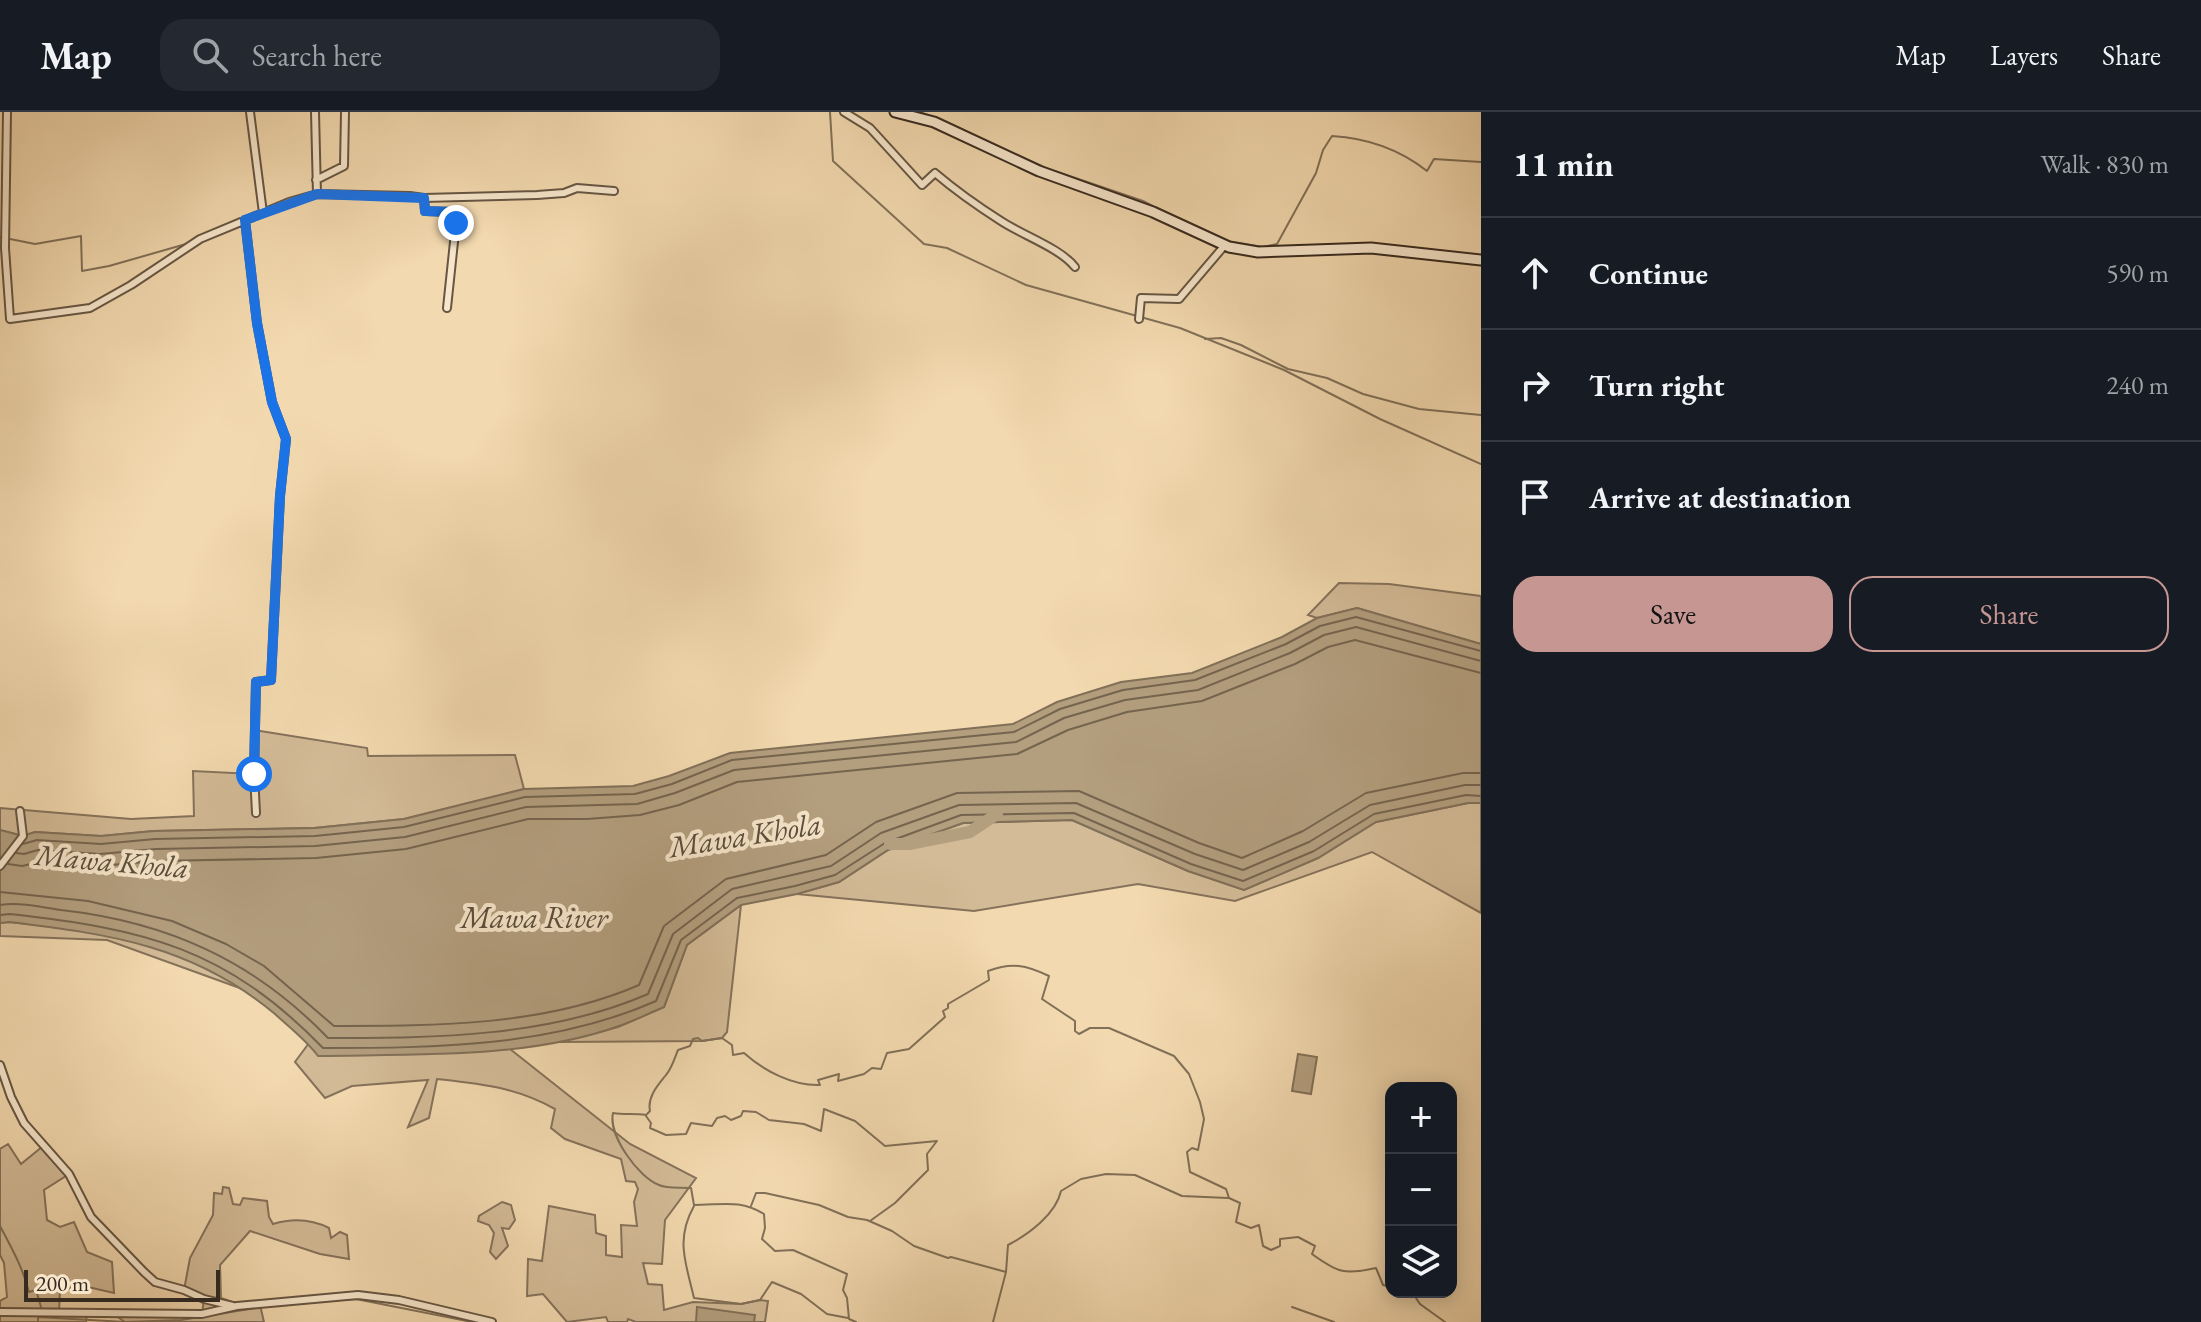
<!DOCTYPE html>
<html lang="en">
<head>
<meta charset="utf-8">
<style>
  body { margin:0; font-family:"EB Garamond",serif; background:#242831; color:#f1f3f6 }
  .controls { position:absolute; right:24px; bottom:24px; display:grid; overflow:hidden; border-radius:16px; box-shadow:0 4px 20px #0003 }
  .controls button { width:72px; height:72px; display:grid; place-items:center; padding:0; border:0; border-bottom:2px solid #363941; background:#171b24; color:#f1f3f6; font:40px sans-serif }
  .scale { position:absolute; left:24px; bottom:20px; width:196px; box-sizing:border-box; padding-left:8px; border:4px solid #372a1f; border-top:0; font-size:22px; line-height:28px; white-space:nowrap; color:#372a1f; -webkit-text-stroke:6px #f7e6cb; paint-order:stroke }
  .stop { position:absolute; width:24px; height:24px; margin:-18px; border:6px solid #1a73e8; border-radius:50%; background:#fff }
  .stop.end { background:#1a73e8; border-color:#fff; box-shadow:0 2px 8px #0008 }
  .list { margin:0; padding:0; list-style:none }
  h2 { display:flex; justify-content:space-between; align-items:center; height:104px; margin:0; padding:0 32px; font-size:34px }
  h2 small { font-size:26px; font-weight:400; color:#9ea1a6 }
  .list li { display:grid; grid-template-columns:52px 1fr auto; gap:24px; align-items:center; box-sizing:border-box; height:112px; padding:0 32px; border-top:2px solid #363941 }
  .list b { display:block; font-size:30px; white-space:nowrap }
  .list em { font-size:26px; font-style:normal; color:#9ea1a6 }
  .actions { display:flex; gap:16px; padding:24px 32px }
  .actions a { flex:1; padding:18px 0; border:2px solid #c59692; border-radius:24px; text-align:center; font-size:28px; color:#c59692 }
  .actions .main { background:#c59692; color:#111 }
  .icon { flex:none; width:44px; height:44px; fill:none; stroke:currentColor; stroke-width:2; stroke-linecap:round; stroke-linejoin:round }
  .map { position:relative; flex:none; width:1481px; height:1210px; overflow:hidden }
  header { display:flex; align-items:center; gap:48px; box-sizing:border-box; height:112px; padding:0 40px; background:#171b24; border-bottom:2px solid #363941 }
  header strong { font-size:38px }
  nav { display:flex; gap:44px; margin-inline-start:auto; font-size:28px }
  .search { width:560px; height:72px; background:#242831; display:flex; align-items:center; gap:20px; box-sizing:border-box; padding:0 28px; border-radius:24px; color:#9ea1a6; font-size:30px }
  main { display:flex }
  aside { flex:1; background:#171b24 }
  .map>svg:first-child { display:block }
</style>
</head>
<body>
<header>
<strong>Map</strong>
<div class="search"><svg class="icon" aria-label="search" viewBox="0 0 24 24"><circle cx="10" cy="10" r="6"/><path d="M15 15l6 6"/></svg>Search here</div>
<nav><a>Map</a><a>Layers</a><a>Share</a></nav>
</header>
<main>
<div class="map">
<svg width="1481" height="1210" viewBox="0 0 1481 1210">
  <rect width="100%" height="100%" fill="#f3d9af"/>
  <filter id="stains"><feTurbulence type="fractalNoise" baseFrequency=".0025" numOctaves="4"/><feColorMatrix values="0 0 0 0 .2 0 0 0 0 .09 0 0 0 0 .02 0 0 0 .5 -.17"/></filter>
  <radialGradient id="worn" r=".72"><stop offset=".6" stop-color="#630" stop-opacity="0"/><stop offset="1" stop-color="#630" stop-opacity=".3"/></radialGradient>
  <!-- green -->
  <path fill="#d3bb97" stroke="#85725b" stroke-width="2" d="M1339 471 1389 472 1481 484V532L1357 496 1317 506 1308 503Z
    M254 618 367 636 368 644 515 643 524 677 404 707 314 716 154 719 101 724 35 720 23 724 0 718V696L131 707 194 704 193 659 253 662Z
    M1468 691H1481V801L1372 740 1235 789 1138 772 974 799 797 782 839 770 888 738 963 711 1072 708 1188 759 1244 778 1318 746 1376 710Z
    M741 793 727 920 722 926 702 929 560 930 618 915 664 895 687 833Z
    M9 810C60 816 115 819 163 837 193 848 221 864 248 879L107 828 0 824V811Z
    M309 931 410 942 510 937 630 1032 696 1066 665 1108 662 1152 643 1151 648 1172 662 1173 664 1198 693 1190 741 1192 760 1188 768 1189 765 1210H636L628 1207 627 1210H608L606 1205 567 1210 543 1182 527 1184 528 1147 542 1149 549 1094 595 1103 596 1121 606 1124V1143L622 1145 621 1113 637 1114 634 1090 638 1077 635 1070 626 1069 621 1047 565 1027 551 1016 555 997C515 975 482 972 437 967L429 1006 408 1015 428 968 352 974 325 986 295 950Z
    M8 1032 21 1052 43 1034 69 1062 44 1078 47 1108 60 1115 74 1110 87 1140 112 1150 114 1181 88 1175 60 1177 59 1201 87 1202 86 1210H0V1189L7 1185 4 1151 0 1143V1037Z
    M223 1075 229 1076 233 1092 240 1093 243 1086 267 1089 269 1105 273 1112C293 1106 311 1107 329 1116L331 1126 340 1120 347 1123 349 1147 320 1142 250 1119 220 1153 221 1186 244 1194 260 1193 264 1210H125L115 1203 202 1202 204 1187 184 1178 190 1146 213 1103 214 1081 222 1082Z
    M502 1090 511 1093 515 1108 509 1117 502 1116 508 1134 496 1147 490 1140 494 1121 489 1113 478 1109 479 1104Z"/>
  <!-- water -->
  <path fill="#b39e7e" stroke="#817058" stroke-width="2" d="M1357 496 1481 532V691H1468L1376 710 1318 746 1244 778 1188 759 1072 708 963 711 888 738 839 770 797 782 741 793 687 833 664 895C649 901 634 909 619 914 527 947 415 942 318 944 306 928 290 916 275 902 194 834 110 822 9 810L0 811V718L23 724 35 720 101 724 154 719 315 716 404 707 524 677 633 674 669 664 730 641 1013 612 1057 590 1121 570 1192 561 1282 525 1317 506Z
    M1298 942 1317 945 1311 982 1292 979Z
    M697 1195 755 1203 754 1210H696Z"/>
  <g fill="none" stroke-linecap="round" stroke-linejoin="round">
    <!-- shore -->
    <path stroke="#75644e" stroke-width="2" d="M23 732 37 728 101 732 155 727 315 724 404 715 525 685 635 682 672 672 732 648 1014 620 1060 597 1123 578 1195 568 1286 532 1320 514 1356 505 1481 539
      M16 741 24 742 38 738 100 742 156 737 315 734 405 725 526 695 637 692 675 681 734 658 1016 630 1064 606 1125 588 1198 578 1290 541 1324 523 1356 515 1481 549
      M8 752 22 754 40 750 100 754 156 749 316 746 406 737 528 707H587L640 703 679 693 737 670 1017 642 1068 618 1127 600 1202 589 1295 552 1328 535 1355 528 1481 561
      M0 780 88 789 172 809 226 832 264 854 334 914C436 914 545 914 639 873L664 814 726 767 826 743 876 710 957 681 1079 679 1199 731 1242 746 1303 719 1366 681 1463 661H1481
      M0 793C20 790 42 795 61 798 168 810 254 849 328 926 436 926 549 925 648 882L673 822 732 777 831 754 881 721 959 693 1076 691 1195 742 1243 758 1309 730 1370 693 1465 673H1481
      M0 803 10 802C145 817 226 836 323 936 436 936 552 935 656 889L681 828 737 786 795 774 835 763 885 731 961 703 1074 701 1191 752 1243 769 1314 739 1374 702 1466 683 1481 684"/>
    <!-- stream -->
    <path stroke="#817058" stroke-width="2" d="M830 0 833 49 924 132 947 136 1026 173 1180 216 1284 258 1380 307 1481 352
      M920 0 930 4
      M972 23 1046 56 1143 89 1184 110
      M0 125 35 132 81 124 82 159 109 154 186 132
      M1226 129 1263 135 1277 132 1316 61 1323 38 1332 24C1367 26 1399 37 1427 59L1434 47 1481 50
      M1205 227 1221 226 1241 233 1288 257 1327 266 1363 282 1419 297 1481 303
      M646 1004 651 1011 650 1016 666 1023 686 1022 691 1011 712 1014 717 1006 725 1004 731 1008 741 1004 743 999 756 1000 769 1008 804 1012 821 1019 824 997 855 1009 885 1034 937 1029 927 1042 928 1058 895 1091 870 1109
      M694 1094C675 1128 686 1151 694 1186L741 1192 760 1188 772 1170 801 1182 827 1202 848 1206
      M751 1094 756 1081H765L819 1093 848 1105 867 1108 892 1119 914 1134 948 1146 951 1145 1006 1160 993 1210
      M0 1114C11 1135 23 1156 29 1180L36 1178 41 1195
      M1006 1160 1008 1133C1029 1122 1056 1102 1061 1079L1081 1067 1106 1062 1135 1063 1182 1084 1228 1086
      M1412 1180 1420 1192 1445 1210
      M309 1190 356 1187 472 1210
      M1292 1195 1334 1210
      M38 1210V1205L125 1210 181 1208 274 1193
      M856 1210 849 1207 847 1186 843 1178 847 1162 793 1138 775 1139 762 1127 765 1116 764 1102C740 1087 722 1093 694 1093L691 1076C681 1075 667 1077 659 1073 638 1065 608 1023 613 1001 625 1003 634 1001 646 1003L650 999C647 985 658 973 666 963 672 956 675 945 678 938L690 934 693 927 698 926 702 929 722 926 732 933 733 943 744 941C764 959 793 974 820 973L818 968 839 962 838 969 864 962 872 956 881 957 887 941 909 937 945 905 943 899 948 896V892L989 868 988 859C1012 850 1026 853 1049 864L1042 887 1075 909V919L1079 922 1090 916H1109L1174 944 1189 962 1200 990 1204 1007 1198 1038 1192 1036 1187 1040 1190 1060 1226 1077 1229 1086 1240 1091 1236 1110 1251 1116 1259 1113 1263 1134 1271 1138 1280 1134V1127L1298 1125 1315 1134 1312 1142C1338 1161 1345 1163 1376 1156L1383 1173 1391 1175"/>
    <!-- river -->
    <path stroke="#b39e7e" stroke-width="12" d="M890 732H909L970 720 997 702"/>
    <!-- street casing -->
    <g stroke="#665643" stroke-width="10">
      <path id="street" d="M7 0 5 136 10 207 90 196 131 173 200 127 289 90 317 82 410 84 424 86 425 99 452 100 456 111 447 196
        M250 0 263 101
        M315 0 317 82
        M844 0 870 16 922 73 935 61C955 78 979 95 1001 109 1024 124 1060 136 1075 155
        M316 68 344 54 345 0
        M424 86 537 83 564 81 577 76 614 79
        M245 108 257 211 272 290 286 327 280 384 271 568 256 570 254 662 256 701
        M1139 207 1141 186 1179 187 1225 133
        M0 754 23 724 20 699
        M0 953 11 985 24 1011 69 1062 91 1105 144 1160 155 1170 184 1178 204 1187 233 1194
        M0 1200 202 1202 237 1194 358 1183 399 1188 492 1210"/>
    </g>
    <!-- secondary casing -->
    <g stroke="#372a1f" stroke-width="13">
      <path id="secondary" d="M895 0 934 10 1039 59 1153 100 1229 135 1258 140 1371 136 1481 148"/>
    </g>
    <!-- street -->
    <use href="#street" stroke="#f7e6cb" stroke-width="6"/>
    <!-- secondary -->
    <use href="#secondary" stroke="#f7e6cb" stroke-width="9"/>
  </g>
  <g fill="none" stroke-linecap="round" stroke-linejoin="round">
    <!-- route -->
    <path stroke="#1a73e8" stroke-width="10" d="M254 662 256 570 271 568 280 384 286 327 272 290 257 211 245 108 317 82 424 86 425 99 452 100 456 111"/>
  </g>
  <g text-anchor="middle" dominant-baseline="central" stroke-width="8" stroke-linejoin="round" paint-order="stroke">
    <!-- water labels -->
    <g font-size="30" font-style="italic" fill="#5c4d3c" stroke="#f7e6cb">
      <text transform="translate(745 723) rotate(-9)">Mawa Khola</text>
      <text transform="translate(112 749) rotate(5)">Mawa Khola</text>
      <text x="534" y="805">Mawa River</text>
    </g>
  </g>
  <rect width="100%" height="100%" filter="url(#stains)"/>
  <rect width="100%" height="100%" fill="url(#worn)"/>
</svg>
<div class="controls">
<button>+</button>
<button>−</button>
<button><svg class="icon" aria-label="layers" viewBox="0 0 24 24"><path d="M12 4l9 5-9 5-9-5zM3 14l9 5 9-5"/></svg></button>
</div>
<div class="scale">200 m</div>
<div class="stop" style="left:254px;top:662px"></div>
<div class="stop end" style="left:456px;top:111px"></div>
</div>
<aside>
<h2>11 min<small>Walk · 830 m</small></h2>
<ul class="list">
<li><svg class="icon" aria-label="ahead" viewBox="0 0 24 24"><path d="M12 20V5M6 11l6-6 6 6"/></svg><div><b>Continue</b></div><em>590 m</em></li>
<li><svg class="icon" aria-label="right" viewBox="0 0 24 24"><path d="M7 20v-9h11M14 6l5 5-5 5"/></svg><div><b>Turn right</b></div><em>240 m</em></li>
<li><svg class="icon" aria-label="arrive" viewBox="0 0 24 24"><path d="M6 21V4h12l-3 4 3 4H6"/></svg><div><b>Arrive at destination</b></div></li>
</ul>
<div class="actions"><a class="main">Save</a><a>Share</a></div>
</aside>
</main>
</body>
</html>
